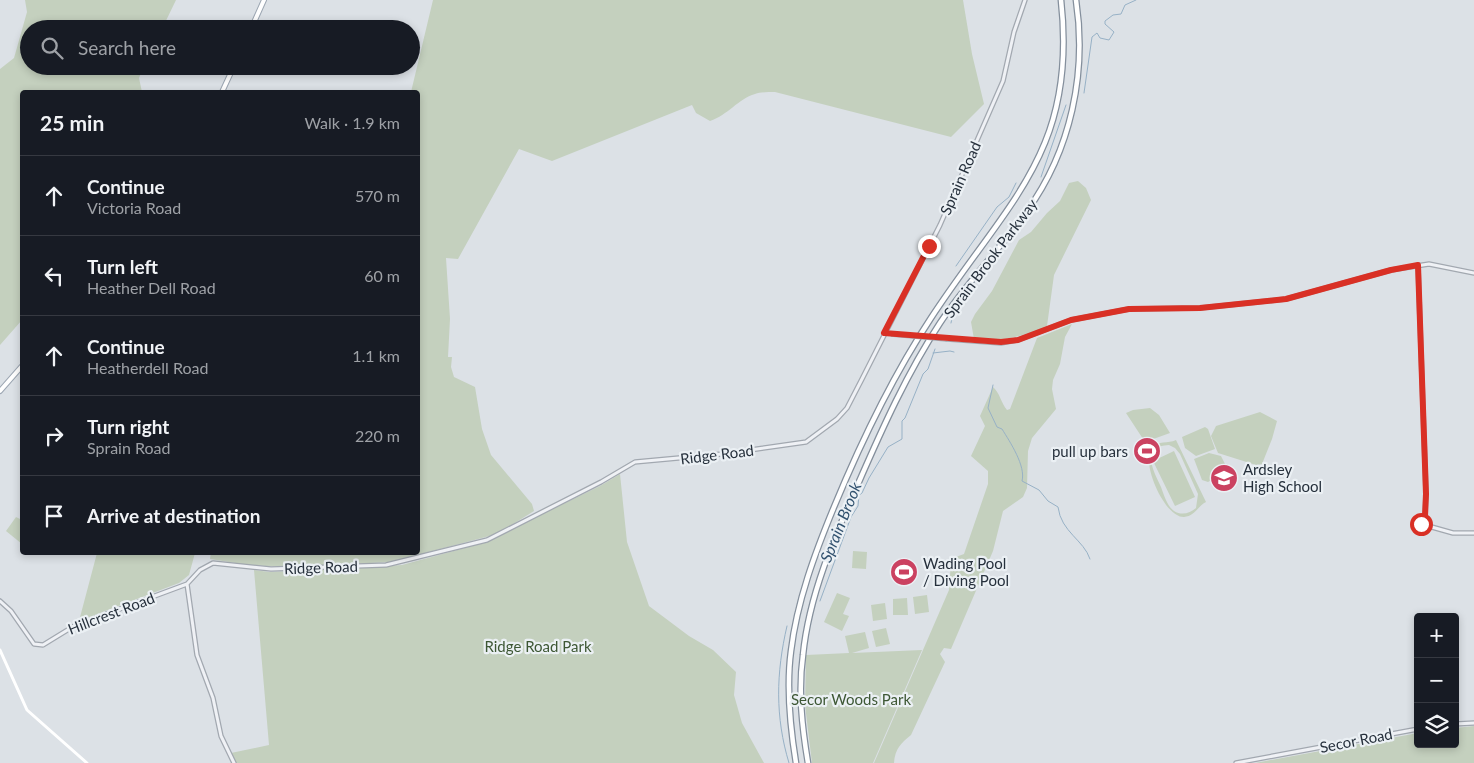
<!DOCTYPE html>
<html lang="en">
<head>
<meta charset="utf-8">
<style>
  body { margin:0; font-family:Lato,sans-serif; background:#20242c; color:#f1f3f6 }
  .controls { position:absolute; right:15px; bottom:15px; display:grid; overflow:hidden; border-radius:5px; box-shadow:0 2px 8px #0003 }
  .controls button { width:45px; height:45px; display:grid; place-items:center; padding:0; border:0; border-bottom:1px solid #363941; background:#171b24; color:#f1f3f6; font:25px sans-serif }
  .stop { position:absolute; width:15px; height:15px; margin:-11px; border:4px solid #d93025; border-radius:50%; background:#fff }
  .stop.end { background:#d93025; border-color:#fff; box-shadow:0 1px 5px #0008 }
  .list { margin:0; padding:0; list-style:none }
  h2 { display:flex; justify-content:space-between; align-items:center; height:65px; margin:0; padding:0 20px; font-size:21px }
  h2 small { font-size:16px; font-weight:400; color:#9ea1a6 }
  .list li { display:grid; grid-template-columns:32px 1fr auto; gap:15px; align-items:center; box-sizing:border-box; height:80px; padding:0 20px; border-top:1px solid #363941 }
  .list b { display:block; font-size:19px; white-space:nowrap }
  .list p { margin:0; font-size:16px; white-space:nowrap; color:#9ea1a6 }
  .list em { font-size:16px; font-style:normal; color:#9ea1a6 }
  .icon { flex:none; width:28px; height:28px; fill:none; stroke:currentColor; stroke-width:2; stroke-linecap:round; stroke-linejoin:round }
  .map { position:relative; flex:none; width:1474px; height:763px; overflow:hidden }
  .search { position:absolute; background:#171b24; box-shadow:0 2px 8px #0003; left:20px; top:20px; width:400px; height:55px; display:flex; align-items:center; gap:12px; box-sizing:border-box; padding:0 18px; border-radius:28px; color:#9ea1a6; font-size:19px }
  .panel { position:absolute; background:#171b24; box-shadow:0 2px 8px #0003; left:20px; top:90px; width:400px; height:465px; border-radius:5px }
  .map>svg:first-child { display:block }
</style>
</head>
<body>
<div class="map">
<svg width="1474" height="763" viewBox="0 0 1474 763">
  <rect width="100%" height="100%" fill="#dce1e6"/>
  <!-- green -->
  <path fill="#c4d0be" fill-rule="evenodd" d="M25 0H176L162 29H29V66H144L139 78 142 92H22V320L0 345V69L14 58 27 12Z
    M433 0H963L972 54 984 104 951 137 775 92C769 92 761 92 755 94 738 99 728 115 710 121L696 113 692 105 552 161 519 149 458 259 446 258 450 319 448 357H452L451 367 454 377 475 387 482 429 491 455 532 504 534 511 497 534 391 562 282 567 248 565 210 559 211 552H418V92H411Z
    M1078 181 1086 188 1091 200 1054 275 1047 326C1022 337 1002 342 974 339L971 322 975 314 992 291 1019 240 1031 232 1047 213 1060 201 1069 183Z
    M1072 324 1065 337 1060 364 1053 380 1052 389 1056 409 1032 438 1028 451 1027 488 1023 497 1003 511 993 551 951 649 944 648 940 654 945 662 911 735C901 743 895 749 894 763H874L949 590 951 562 953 558 964 554 988 484V471L971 456 985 426 980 416 993 387C1000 393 1001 403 1007 410L1010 409 1037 338Z
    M1150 408 1159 415 1170 433 1145 442 1126 413 1133 410Z
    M1260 412 1277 421 1272 439 1262 464 1256 465 1218 453 1211 436 1216 426Z
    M1205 427 1208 429 1215 449 1196 456 1185 448 1182 437Z
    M1176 440 1206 502C1198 506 1195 516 1184 517 1165 518 1140 462 1152 448 1158 440 1168 444 1176 440ZM1169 445 1175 448 1180 454 1198 494 1196 508C1190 513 1182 516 1174 511 1167 506 1164 495 1161 487 1154 472 1139 446 1169 445Z
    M1174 451 1195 497 1175 506 1153 461Z
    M1209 453 1221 456 1228 470 1208 482 1202 480 1194 459Z
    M620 474 627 542 649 606 689 636 713 650 736 672 734 695 742 723 764 763H236L231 753 269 745 254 570 270 572 402 565 483 543 600 486Z
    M16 517 20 519 22 517V544L6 531Z
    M853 551 867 552 866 569 852 568Z
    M97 553V552L195 553 189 575 179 583 79 621Z
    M837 593 850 598 843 614 849 616 842 631 824 622Z
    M927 595 929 612 915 614 913 597Z
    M907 598 908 615H893V599Z
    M885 603 887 619 873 621 871 605Z
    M886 628 890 644 876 647 872 631Z
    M865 632 869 648 852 653 922 650 873 763H812L805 705 806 655 849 653 845 636Z
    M1474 726V763H1255L1418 733V744H1455V728Z"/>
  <!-- water -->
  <path fill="#97b1c6" d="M910 561 911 582 904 583V575H898L897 570 903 569 902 562Z"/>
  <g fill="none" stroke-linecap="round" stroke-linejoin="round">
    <!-- stream -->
    <path stroke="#97b1c6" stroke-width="1" d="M1084 93 1092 37 1097 33 1100 38 1109 40 1114 32 1105 24V21L1113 15 1121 14 1125 5 1136 0
      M1041 177 1066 105
      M956 266 997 207 1009 197 1016 183
      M951 323 953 314
      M933 353 950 351 954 352
      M993 385 988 408 997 427 1002 429C1010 442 1026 466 1022 481L1039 490 1048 501 1058 507C1061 532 1084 540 1090 559
      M820 601 851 517 858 506 859 495 862 493 869 478 888 447 902 439V421L905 418 923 374 928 369 935 349
      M787 626C776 673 775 717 789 763"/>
    <!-- tertiary casing -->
    <g stroke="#a2a8b0" stroke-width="5.5">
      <path id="tertiary" d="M1418 265 1426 494 1425 516 1421 524 1453 533H1474
        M947 339 1001 343 1018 340 1071 320 1129 309 1200 308 1286 299 1391 270 1429 264 1474 273
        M0 601 11 611 34 644 43 645 74 626 187 584
        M1455 724 1474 723
        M234 763 221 736 213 698 197 655 187 584 200 570 213 563 271 569 386 565 487 540 601 482 635 462 722 454 806 442 837 419 847 408 862 379 940 225 1003 81 1014 32 1025 0
        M1236 763 1418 729"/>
    </g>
    <!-- primary casing -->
    <g stroke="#9ca6b2" stroke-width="6">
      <path id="primary" d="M251 29 264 0
        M222 92 234 66
        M0 391 22 366"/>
    </g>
    <!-- motorway casing -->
    <g stroke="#848f9c" stroke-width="7">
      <path id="motorway" d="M796 763C790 726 786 688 791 651 797 601 815 553 834 507 861 442 892 377 931 318 1006 203 1078 152 1061 0
        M808 763C802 727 798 691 803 655 809 595 834 538 858 484 882 429 907 373 940 323 966 284 999 250 1027 211 1071 150 1087 73 1076 0"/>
    </g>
    <!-- tertiary -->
    <use href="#tertiary" stroke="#eff1f5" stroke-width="3"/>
    <!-- secondary -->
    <path stroke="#fff" stroke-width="3" d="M0 650 27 710 87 763"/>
    <!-- primary -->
    <use href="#primary" stroke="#fff" stroke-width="4"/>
    <!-- motorway -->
    <use href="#motorway" stroke="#fff" stroke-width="4.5"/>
    <!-- tertiary-bridge casing -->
    <g stroke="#a2a8b0" stroke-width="5.5" stroke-linecap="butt">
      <path id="tertiary-bridge" d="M891 334 947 339"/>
    </g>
    <!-- tertiary-bridge -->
    <use href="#tertiary-bridge" stroke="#eff1f5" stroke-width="3"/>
  </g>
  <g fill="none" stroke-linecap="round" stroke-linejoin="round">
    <!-- route -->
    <path stroke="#d93025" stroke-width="6" d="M929 246 884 333 1001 342 1018 340 1071 320 1129 309 1200 308 1286 299 1391 270 1418 265 1426 494 1425 516 1421 524"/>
  </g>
  <!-- icons -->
  <defs>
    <g id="stadium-disc" transform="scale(1.4375)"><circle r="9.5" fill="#cb4261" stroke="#ebf0f4"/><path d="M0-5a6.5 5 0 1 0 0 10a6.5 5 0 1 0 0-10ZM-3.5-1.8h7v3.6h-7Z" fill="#fff"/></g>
    <g id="school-disc" transform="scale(1.4375)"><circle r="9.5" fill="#cb4261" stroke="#ebf0f4"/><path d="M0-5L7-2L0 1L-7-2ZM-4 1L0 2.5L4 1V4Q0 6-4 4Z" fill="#fff"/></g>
  </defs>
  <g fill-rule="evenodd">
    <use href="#stadium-disc" x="1147" y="451"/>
    <use href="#school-disc" x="1224" y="478"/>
    <use href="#stadium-disc" x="904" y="572"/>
  </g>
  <g text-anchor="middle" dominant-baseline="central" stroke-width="4.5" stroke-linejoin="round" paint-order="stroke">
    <!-- street labels -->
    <g font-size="15" fill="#26303c" stroke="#ebf0f4">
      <text transform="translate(960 178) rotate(-66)">Sprain Road</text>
      <text transform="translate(990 258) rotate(-53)">Sprain Brook Parkway</text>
      <text transform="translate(717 454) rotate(-7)">Ridge Road</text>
      <text transform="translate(321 567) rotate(-2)">Ridge Road</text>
      <text transform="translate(111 613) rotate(-21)">Hillcrest Road</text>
      <text transform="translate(1356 740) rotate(-11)">Secor Road</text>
    </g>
    <!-- poi labels -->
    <g font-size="15" fill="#26303c" stroke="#ebf0f4" text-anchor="start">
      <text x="1128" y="451" text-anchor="end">pull up bars</text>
      <text x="1243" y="469">Ardsley<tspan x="1243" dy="17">High School</tspan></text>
      <text x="923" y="563">Wading Pool<tspan x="923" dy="17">/ Diving Pool</tspan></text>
    </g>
    <!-- park labels -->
    <g font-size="15" fill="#3d5734" stroke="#ebf0f4">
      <text x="538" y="646">Ridge Road Park</text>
      <text x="851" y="699">Secor Woods Park</text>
    </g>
    <!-- water labels -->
    <g font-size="16" font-style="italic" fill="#32526f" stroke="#ebf0f4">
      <text transform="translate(840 522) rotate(-68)">Sprain Brook</text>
    </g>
  </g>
</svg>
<div class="controls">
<button>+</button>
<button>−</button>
<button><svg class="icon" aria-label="layers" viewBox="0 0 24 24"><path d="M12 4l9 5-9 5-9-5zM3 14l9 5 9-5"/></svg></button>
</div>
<div class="stop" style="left:1421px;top:524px"></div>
<div class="stop end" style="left:929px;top:246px"></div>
<div class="search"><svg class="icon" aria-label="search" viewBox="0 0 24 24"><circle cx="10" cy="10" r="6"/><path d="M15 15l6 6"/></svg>Search here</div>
<section class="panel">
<h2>25 min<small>Walk · 1.9 km</small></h2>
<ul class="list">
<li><svg class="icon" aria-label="ahead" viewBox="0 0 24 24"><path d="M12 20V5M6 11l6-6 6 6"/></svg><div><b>Continue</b><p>Victoria Road</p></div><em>570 m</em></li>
<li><svg class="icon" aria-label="left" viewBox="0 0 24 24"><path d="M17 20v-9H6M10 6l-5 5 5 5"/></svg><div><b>Turn left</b><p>Heather Dell Road</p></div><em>60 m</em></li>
<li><svg class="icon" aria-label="ahead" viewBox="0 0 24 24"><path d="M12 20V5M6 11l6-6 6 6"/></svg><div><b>Continue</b><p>Heatherdell Road</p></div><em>1.1 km</em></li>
<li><svg class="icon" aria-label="right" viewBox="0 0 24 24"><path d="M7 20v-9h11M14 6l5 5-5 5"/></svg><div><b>Turn right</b><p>Sprain Road</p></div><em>220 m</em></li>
<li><svg class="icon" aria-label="arrive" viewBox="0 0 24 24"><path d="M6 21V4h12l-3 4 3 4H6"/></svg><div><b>Arrive at destination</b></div></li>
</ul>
</section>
</div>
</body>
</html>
